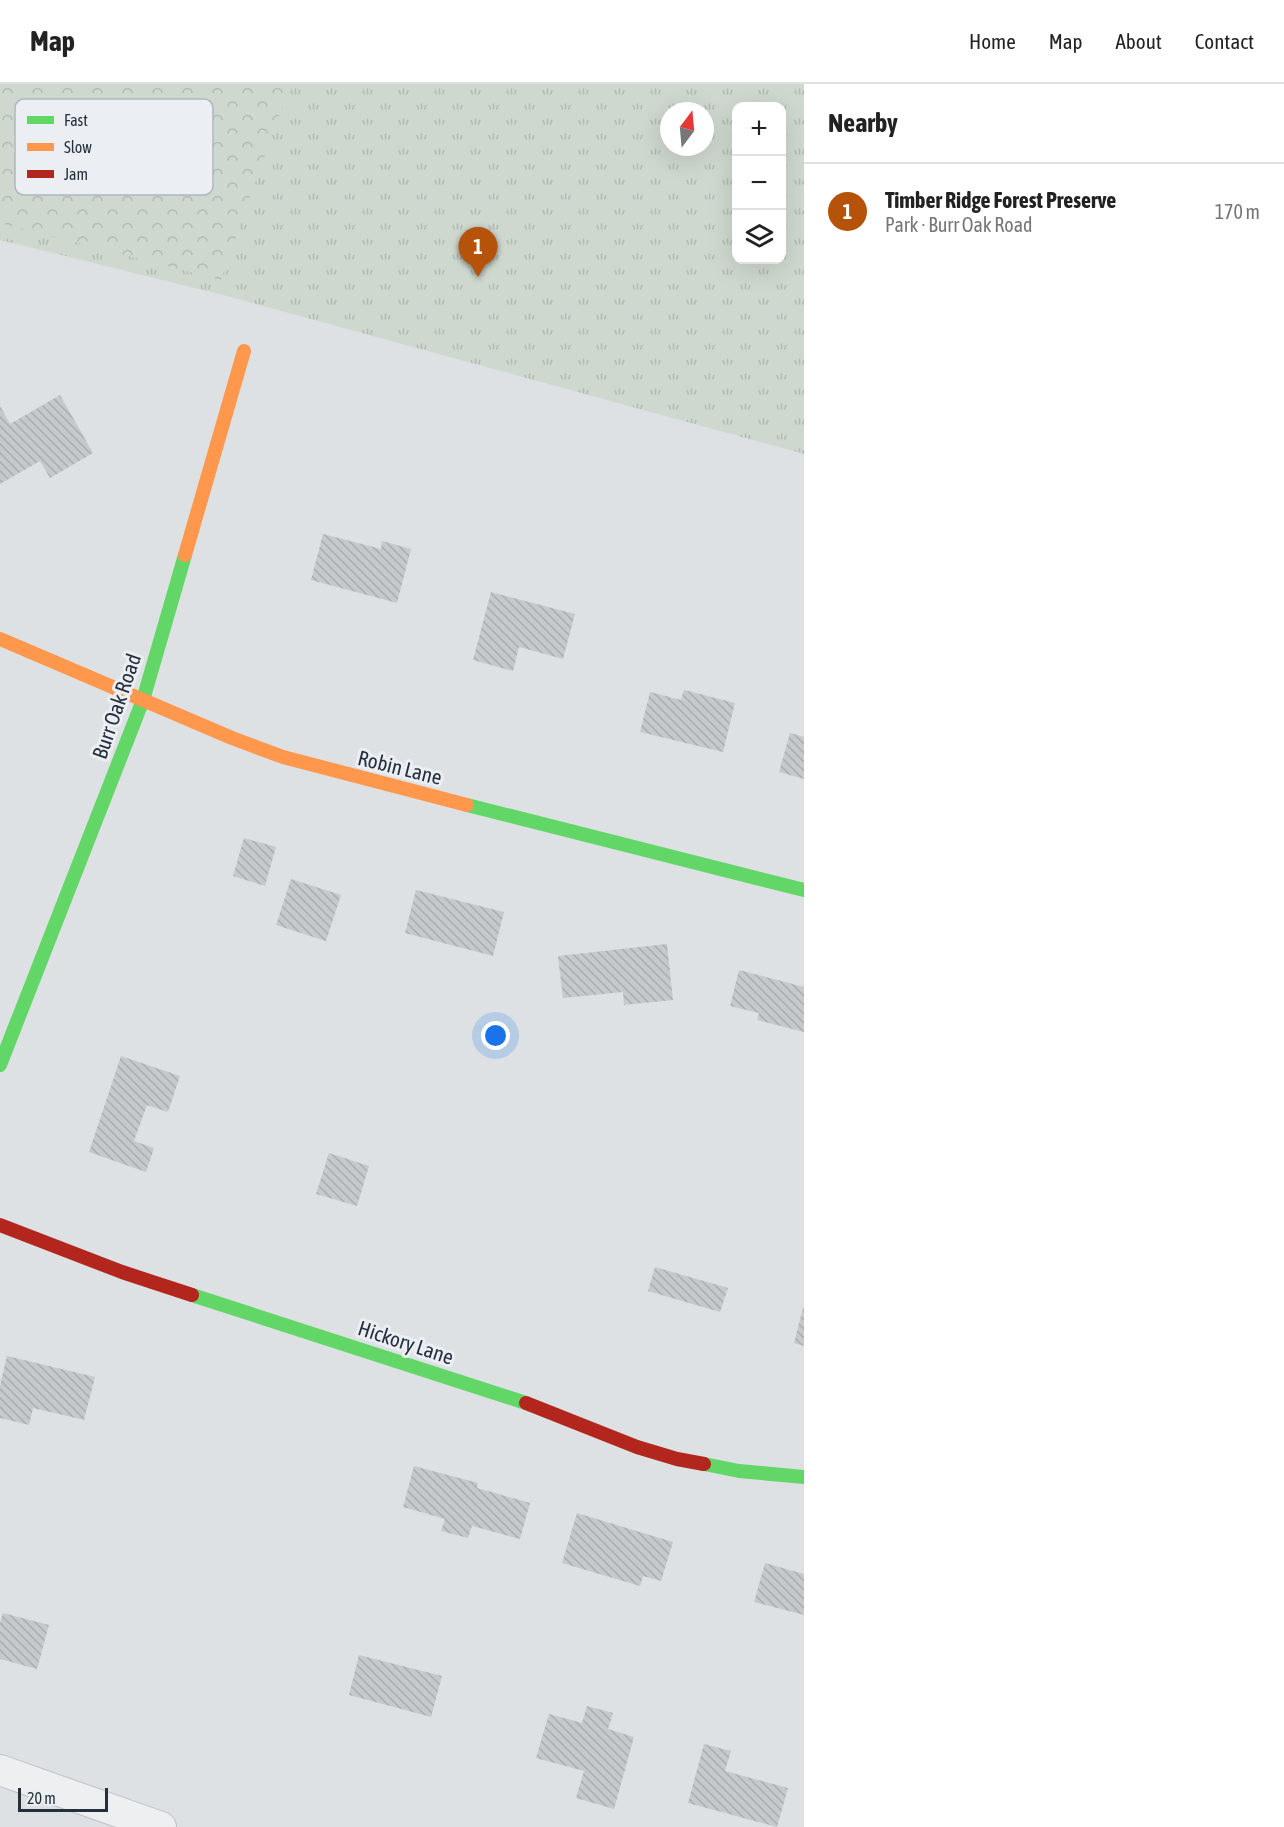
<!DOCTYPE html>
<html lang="en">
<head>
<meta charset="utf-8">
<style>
  body { margin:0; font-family:"Asap Condensed",sans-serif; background:#f2f2f2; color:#222 }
  .controls { position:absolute; right:18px; top:18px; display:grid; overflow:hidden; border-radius:12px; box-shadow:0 6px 24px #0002 }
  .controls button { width:54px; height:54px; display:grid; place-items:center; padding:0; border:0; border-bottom:2px solid #e0e0e0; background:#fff; color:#222; font:30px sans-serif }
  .compass { position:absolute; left:660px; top:18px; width:54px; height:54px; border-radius:50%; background:#fff; box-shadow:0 6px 24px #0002; rotate:16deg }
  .scale { position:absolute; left:18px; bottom:15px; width:90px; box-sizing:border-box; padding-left:6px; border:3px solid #26303c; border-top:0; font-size:16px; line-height:21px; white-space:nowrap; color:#26303c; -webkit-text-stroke:4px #ebeff4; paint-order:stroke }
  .you { position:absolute; left:496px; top:952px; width:21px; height:21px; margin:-15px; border:4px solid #fff; border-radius:50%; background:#1a73e8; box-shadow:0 0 0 9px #1a73e833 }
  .badge { display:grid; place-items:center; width:39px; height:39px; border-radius:50%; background:#b45309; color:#fff; font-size:20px; font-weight:700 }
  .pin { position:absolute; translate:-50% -50px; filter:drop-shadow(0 2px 3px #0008) }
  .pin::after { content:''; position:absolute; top:32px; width:21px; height:18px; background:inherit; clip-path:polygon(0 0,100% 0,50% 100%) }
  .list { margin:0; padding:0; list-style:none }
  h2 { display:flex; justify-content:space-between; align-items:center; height:78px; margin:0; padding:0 24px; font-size:26px }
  h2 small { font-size:20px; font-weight:400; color:#767676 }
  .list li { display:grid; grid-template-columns:39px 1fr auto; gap:18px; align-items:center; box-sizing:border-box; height:96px; padding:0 24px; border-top:2px solid #e0e0e0 }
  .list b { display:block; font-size:22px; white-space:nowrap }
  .list p { margin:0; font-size:20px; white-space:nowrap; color:#767676 }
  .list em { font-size:20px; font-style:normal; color:#767676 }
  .icon { flex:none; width:33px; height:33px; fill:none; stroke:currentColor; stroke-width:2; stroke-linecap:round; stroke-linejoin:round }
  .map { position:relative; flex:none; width:804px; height:1743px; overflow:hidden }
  header { display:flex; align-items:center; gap:36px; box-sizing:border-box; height:84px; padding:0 30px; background:#fff; border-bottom:2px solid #e0e0e0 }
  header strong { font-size:28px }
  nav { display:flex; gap:33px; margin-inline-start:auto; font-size:21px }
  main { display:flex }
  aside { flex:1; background:#fff }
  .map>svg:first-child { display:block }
</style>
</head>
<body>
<header>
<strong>Map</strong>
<nav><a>Home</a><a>Map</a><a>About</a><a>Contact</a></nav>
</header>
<main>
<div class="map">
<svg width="804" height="1743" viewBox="0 0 804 1743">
  <defs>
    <pattern id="grass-tufts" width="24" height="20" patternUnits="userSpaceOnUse" patternTransform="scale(1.5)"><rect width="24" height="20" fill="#cfd8cf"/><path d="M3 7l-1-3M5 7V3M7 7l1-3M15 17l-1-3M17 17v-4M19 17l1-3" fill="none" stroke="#b2bab3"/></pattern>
    <pattern id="forest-crowns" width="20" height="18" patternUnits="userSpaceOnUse" patternTransform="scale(1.5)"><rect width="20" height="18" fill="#cfd8cf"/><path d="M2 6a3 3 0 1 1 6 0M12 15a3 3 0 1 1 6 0" fill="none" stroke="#b2bab3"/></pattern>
    <pattern id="building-back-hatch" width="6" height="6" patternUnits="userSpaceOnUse" patternTransform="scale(1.5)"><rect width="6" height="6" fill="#c6c9cc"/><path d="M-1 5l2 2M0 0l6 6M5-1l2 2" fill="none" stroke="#aaadb0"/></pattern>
  </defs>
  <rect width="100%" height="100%" fill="#dee1e4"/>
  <!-- grass -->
  <path fill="url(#grass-tufts)" fill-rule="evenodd" d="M0 0H804V370L223 211 0 156ZM736 22H782V176H736ZM669 27H705V63H669Z"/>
  <!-- forest -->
  <path fill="url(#forest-crowns)" d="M0 0H290L221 196 0 139Z"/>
  <!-- building -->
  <path fill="url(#building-back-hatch)" d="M60 311 93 369 50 394 40 377 0 400V322L10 340Z
    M323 450 381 465 382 457 411 465 397 519 311 496Z
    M491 508 575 530 563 575 519 563 513 587 473 576Z
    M684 606 735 619 723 668 640 648 650 608 681 616Z
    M790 649 804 653V695L779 688Z
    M244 754 276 763 265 802 233 792Z
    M291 795 341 811 326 857 276 841Z
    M416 806 504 828 493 872 405 849Z
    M667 860 673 916 624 921 623 908 563 914 558 872Z
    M739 886 804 903V948L757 936 759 929 730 922Z
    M121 972 180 992 168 1028 147 1021 134 1057 154 1064 146 1088 89 1068Z
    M329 1069 369 1082 357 1122 316 1110Z
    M655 1183 728 1204 720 1228 648 1207Z
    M803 1224H804V1262L794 1259Z
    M7 1272 95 1293 84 1336 33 1324 29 1341 0 1334V1302Z
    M414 1382 478 1399 477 1404 530 1419 520 1455 472 1442 468 1454 441 1447 445 1435 403 1423Z
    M577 1429 673 1458 661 1497 643 1492 640 1502 562 1479Z
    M765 1479 804 1490V1531L754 1518Z
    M3 1529 49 1541 37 1585 0 1575V1539Z
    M359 1571 442 1592 431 1633 349 1611Z
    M587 1622 613 1629 608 1645 634 1653 614 1725 576 1714 584 1687 536 1674 549 1630 582 1639Z
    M704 1660 731 1667 725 1687 788 1704 777 1743 688 1719Z"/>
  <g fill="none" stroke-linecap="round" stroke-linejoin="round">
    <!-- street casing -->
    <g stroke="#bdbfc2" stroke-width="32">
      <path id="street" d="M0 1686 161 1743"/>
    </g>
    <!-- street -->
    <use href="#street" stroke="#edeff1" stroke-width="30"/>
    <!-- fast -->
    <path stroke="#63d668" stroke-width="14" d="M467 721 804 806
      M0 981 143 616 185 471
      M192 1211 526 1319
      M704 1380 739 1387 804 1393"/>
    <!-- slow -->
    <path stroke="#ff974d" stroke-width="14" d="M185 471 244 267
      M0 555 232 654 283 673 467 721"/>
    <!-- jam -->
    <path stroke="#b3261e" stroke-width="14" d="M0 1141 122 1188 192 1211
      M526 1319 637 1363 677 1375 704 1380"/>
  </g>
  <g text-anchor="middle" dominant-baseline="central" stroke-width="6" stroke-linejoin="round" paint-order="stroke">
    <!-- street labels -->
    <g font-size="21" fill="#26303c" stroke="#ebeff4">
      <text transform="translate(116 622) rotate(-71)">Burr Oak Road</text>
      <text transform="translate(400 683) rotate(14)">Robin Lane</text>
      <text transform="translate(406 1258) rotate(18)">Hickory Lane</text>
    </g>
  </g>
  <!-- legend -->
  <rect x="15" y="15" width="198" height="96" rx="9" fill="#ebeff4" stroke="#b0b6bd" stroke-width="1.5"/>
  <rect x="27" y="32" width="27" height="8" fill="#63d668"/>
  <rect x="27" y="59" width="27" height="8" fill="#ff974d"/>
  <rect x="27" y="86" width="27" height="8" fill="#b3261e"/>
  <g font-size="16" fill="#26303c">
    <text x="64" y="42">Fast</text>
    <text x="64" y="69">Slow</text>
    <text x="64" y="96">Jam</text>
  </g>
</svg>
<div class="controls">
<button>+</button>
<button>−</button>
<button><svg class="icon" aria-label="layers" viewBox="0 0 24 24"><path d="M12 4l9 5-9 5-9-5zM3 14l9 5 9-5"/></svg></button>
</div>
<svg class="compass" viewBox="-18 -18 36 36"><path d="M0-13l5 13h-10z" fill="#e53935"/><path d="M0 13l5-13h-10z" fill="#767676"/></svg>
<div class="scale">20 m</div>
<div class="you"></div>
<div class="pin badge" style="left:478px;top:193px">1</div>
</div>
<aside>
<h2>Nearby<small></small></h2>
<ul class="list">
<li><span class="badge">1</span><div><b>Timber Ridge Forest Preserve</b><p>Park · Burr Oak Road</p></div><em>170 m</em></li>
</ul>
</aside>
</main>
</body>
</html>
